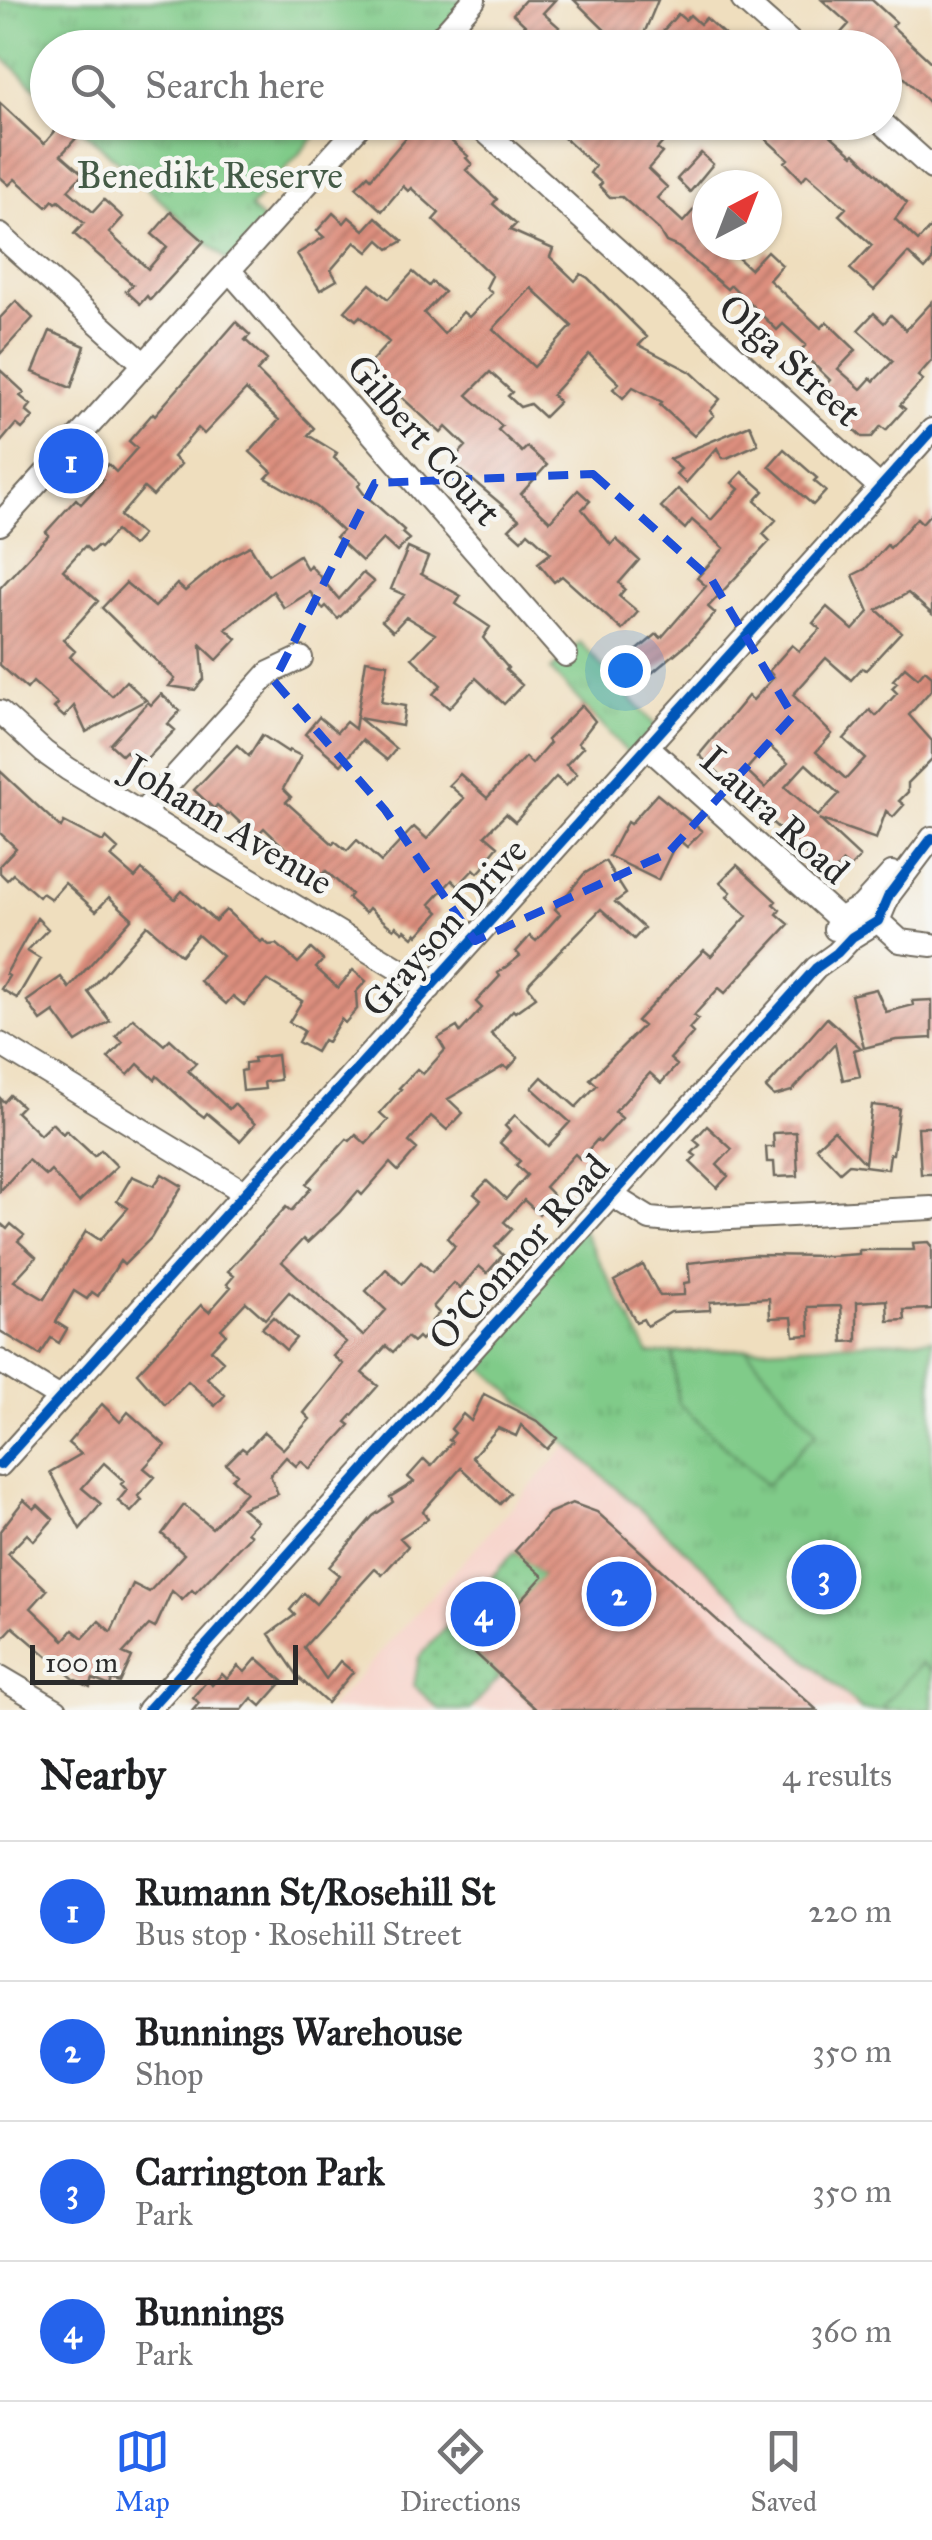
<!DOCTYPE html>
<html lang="en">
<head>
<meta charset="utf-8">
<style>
  body { margin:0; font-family:"IM FELL Great Primer",serif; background:#f6f6f6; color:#202124 }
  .compass { position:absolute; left:692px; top:170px; width:90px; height:90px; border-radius:50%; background:#fff; box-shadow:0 2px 8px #0004; rotate:42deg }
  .scale { position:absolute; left:30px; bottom:25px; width:268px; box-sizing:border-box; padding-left:10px; border:5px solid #2b2b2b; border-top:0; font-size:28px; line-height:35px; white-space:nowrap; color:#2b2b2b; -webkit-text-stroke:8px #f6f6f2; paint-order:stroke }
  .you { position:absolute; left:625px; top:670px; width:35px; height:35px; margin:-25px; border:8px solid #fff; border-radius:50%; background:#1a73e8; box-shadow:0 0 0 15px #1a73e833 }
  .badge { display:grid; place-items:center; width:65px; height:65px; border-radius:50%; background:#2563eb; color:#fff; font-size:32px; font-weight:700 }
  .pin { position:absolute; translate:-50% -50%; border:5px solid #fff; box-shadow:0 2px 10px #0006 }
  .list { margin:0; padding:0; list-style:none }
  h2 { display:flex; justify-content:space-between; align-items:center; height:130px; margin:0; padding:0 40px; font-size:42px }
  h2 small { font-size:32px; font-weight:400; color:#757577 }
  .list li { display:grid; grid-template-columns:65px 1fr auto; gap:30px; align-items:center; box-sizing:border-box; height:140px; padding:0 40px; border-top:2px solid #e0e0e0 }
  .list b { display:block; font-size:38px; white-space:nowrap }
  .list p { margin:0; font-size:32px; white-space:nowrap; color:#757577 }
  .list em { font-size:32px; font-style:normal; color:#757577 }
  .icon { flex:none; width:55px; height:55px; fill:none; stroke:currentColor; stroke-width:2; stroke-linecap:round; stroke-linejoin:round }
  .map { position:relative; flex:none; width:932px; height:1710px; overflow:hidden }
  .search { position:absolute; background:#fff; box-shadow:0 2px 8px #0004; left:30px; right:30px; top:30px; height:110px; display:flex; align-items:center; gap:25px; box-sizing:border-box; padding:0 35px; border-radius:55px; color:#757577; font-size:38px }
  .sheet { height:690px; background:#fff }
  nav { display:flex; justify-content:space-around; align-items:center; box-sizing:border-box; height:140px; border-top:2px solid #e0e0e0; background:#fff; font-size:28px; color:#757577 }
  nav a { display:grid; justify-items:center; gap:5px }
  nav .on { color:#2563eb }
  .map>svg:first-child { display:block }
</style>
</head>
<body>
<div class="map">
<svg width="932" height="1710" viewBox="0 0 932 1710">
  <defs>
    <pattern id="grass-dots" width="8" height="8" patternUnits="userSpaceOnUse" patternTransform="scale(2.5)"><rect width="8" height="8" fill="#80cb89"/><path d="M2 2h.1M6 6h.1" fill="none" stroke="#6fae76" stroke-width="1.8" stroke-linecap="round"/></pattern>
    <pattern id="park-tufts" width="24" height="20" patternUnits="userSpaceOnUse" patternTransform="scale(2.5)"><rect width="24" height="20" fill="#80cb89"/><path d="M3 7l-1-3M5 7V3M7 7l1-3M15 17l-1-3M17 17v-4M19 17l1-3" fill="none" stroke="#6fae76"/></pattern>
    <pattern id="building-hatch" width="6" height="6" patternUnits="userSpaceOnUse" patternTransform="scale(2.5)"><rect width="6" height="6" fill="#dd8f7e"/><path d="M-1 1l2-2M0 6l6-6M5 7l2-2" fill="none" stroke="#b37567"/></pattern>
  </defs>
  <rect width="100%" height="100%" fill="#f6f6f2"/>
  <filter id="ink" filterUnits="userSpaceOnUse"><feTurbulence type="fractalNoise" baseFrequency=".01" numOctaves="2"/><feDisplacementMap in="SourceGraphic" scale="20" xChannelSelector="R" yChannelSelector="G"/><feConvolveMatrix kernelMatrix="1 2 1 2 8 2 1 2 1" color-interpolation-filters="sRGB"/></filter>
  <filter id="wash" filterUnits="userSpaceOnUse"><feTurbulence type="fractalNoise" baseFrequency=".0048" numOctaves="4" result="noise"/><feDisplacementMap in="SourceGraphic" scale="40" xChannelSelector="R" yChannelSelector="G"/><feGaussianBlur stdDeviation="2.25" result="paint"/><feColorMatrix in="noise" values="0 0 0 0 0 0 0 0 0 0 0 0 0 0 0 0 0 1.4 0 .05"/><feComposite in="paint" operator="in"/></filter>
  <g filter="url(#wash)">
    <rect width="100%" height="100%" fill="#efdebe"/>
    <!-- built -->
    <path fill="#f7d1c8" d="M568 1445 862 1710H328Z"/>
    <!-- grass -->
    <path fill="url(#grass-dots)" stroke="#567b5a" stroke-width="2.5" d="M515 1551 543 1576 475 1652 500 1676 470 1710H440L414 1686 419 1657Z"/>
    <!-- park -->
    <path fill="url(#park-tufts)" stroke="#567b5a" stroke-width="2.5" d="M0 0H474L431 47 48 48 47 98 0 55Z
      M75 123H327L250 208 269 226 233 266Z
      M580 642 661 732 635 761 551 670Z
      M581 1227 649 1354 932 1339V1710H862L468 1354Z"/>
    <!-- pitch -->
    <path fill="#80cb89" stroke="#567b5a" stroke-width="2.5" d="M746 1349 817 1432 766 1485 678 1403 673 1353Z
      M922 1663 932 1672V1710H887L883 1706Z"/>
    <g id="blocks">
      <!-- building -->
      <path fill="url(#building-hatch)" fill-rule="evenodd" d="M525 0H555L543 13 559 27 543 45 538 40 531 48H507L526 26 513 14Z
        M574 0H658L638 48H623Z
        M822 0H872L896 22 892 26 932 63V106L893 66 884 74V48H854L840 34 849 24Z
        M678 14 685 20 690 15 700 24 706 18 729 39 722 48H648Z
        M0 103 44 144 63 122H70L78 130 75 133 78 136 61 155 83 174 68 190 93 212 104 200 123 217 109 233 148 269 167 247 152 234 171 212 204 241 150 300 147 296 140 304 126 291 133 285 74 234 84 223 59 201 56 203 53 200 47 207 15 179 9 185 0 177Z
        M424 122H430L468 156 466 158 472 164 466 170 497 199 493 204 516 224 510 230 553 249 550 257 575 281 581 274 588 278 647 337 639 345 691 372 720 399 710 411 714 415 694 436 660 405 662 402 633 387 623 398 613 389 619 383 589 354 552 395 559 402 544 417 530 404 520 407 508 396 512 392 490 372 467 395 502 426 498 430 522 452 527 447 547 465 521 494 550 521 578 490 590 501 582 509 611 545 616 539 639 560 619 583 625 589 619 596 638 612 622 630 562 576 554 582 538 563 551 553 528 532 521 540 509 529 519 519 451 462 466 446 446 427 441 433 367 366 389 342 360 316 356 320 345 311 370 284 388 299 413 272 429 286 432 282 444 292 424 313 444 334 463 312 469 317 492 293 486 288 492 276 433 220 439 213 411 188 408 191 403 186 382 211 356 187 368 175 371 178 411 132 414 134ZM531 288 572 326 534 367 493 329Z
        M578 122H604L612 130 619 122H681L657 149 662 153 648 169 667 187 657 198 683 222 707 195V245H724L750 269 767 251 782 265 769 280 821 328 827 322 856 350 838 369 861 389 871 378 874 381 893 361 858 330 874 313 884 323 891 315 906 330 932 302V360L918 376 923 380 900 405 905 409 886 430 881 426 872 437H862L832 409 837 404 821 390 830 380 800 351 806 345 783 324 777 330 731 285 727 289 678 247 666 242 659 230 622 197H610L599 186 602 183 590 173 595 166 564 138Z
        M769 122H840L829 134 853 155 855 153 907 203 895 219 918 241 932 226V261L925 269 908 253 874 290 850 269 872 245 839 215 846 208 807 174 802 180 785 162 788 159 759 133Z
        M701 153 713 164 690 192 677 179Z
        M333 213 344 223 349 217 364 230 376 217 403 241 389 249 379 240 368 252 355 242 331 270 337 280 320 290 297 254 324 237 317 231Z
        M16 301 33 318 0 354V318Z
        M236 322 250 335 245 340 267 360 257 371 314 428 308 435 337 453 334 458 361 482 358 486 364 494 404 530 402 533 409 539 397 552 383 539 362 561 336 537 342 531 316 507 266 478 272 472 250 452 279 420 246 390 204 434 198 428 173 457 181 464 153 496 144 488 120 516 142 535 132 546 116 531 100 548 97 546 91 552 85 546 63 570 98 601 63 640 75 651 70 657 112 696 126 681 146 700 86 732 74 706 64 717 54 708 58 704 33 682 27 689 0 665V588L49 535 46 532 76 499 81 504 103 480 97 475 108 464 116 472 137 448 129 441 153 413 155 415Z
        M50 331 85 346 71 388 33 372Z
        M0 370 24 392 20 396 31 405 26 411 33 417 22 429 16 424 0 443Z
        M750 425 758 444 727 458H722L717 448 686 483 676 474 681 469 669 459Z
        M784 449 817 478 814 481 826 491 813 505 769 466Z
        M742 472 764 491 755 501 776 520 763 534 770 541 708 607 715 613 689 642 628 693 611 672 657 634 661 638 706 586 697 578 724 548 692 520 685 529 661 507 678 489 711 520 739 489 732 483Z
        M932 512V614L908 593 877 610 901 632 866 670 862 668 851 680 826 658 793 695 832 734 816 752 846 779 865 758 844 739 870 710 876 716 897 693 892 688 897 683 893 680 905 667 918 678 925 670 932 676V689L909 715 932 741V759L908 783V792L899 801 904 805 893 817 886 811 876 839 819 819 860 857 850 868 843 862 830 876 699 755 748 696 753 700 774 677 769 671 792 645 799 651 820 629 813 623 827 607 853 630 869 612 853 575 865 569 887 545 890 548 917 518 922 523ZM768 745 788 763 765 788 746 770ZM806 764 839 794 818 816 785 787Z
        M250 546 268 575 299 555 307 569 310 565 339 599 363 573 374 582 338 619 326 606 323 609 310 592 284 608 273 591 226 629 237 639 217 660 201 645 204 679 195 690 169 686 175 679 102 608 126 583 155 607 177 584 185 591 220 562Z
        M408 548 428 557 421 574 461 596 456 604 490 627 483 638 508 668 506 670 522 685 504 704 476 678 449 708 433 694 441 685 412 658 435 634 406 617 393 631 382 621 405 595 391 589Z
        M366 660 388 664 381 702 405 706 402 726 359 718 396 749 387 760 362 740 341 765 305 734 319 717 337 732 346 722 355 729Z
        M161 694 180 711 168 724 175 730 141 765 126 751 122 755 110 744 148 702 151 705Z
        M582 705 595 721 578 743 583 747 566 765 577 774 566 786 556 777 515 822 506 814 485 835 498 846 489 857 491 859 478 873 474 869 458 886 452 880 430 904 439 912 418 935 416 933 413 937 405 930 403 932 396 926 394 929 387 924 369 908 365 913 348 898 351 894 326 871 321 875 303 858 301 861 292 855 264 828 255 837 230 813 228 815 217 805 214 809 194 790 237 745 249 756 262 735 288 752 289 750 301 756 283 789 291 797 286 802 333 844 335 841 347 851 357 840 381 862 414 827 427 839 464 798 449 785 460 774 487 798 525 757 532 764 550 743 547 740Z
        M0 771 61 828 64 822 103 842 106 838 118 849 111 857 135 878 142 870 175 899 182 891 215 921 226 910 261 942 263 940 269 945 277 944 298 963 311 949 323 960 316 968 338 988 353 970 366 981 356 992 357 1009 345 1023 341 1019 327 1042 323 1040 316 1052 298 1042 304 1031 289 1022 302 1001 267 980 244 1005 233 996 226 1004 200 981 222 956 198 935 181 955 147 925 88 992 110 1021 76 1042 54 1012 41 1021 27 1001 61 977 69 988 132 918 109 897 96 911 65 883 51 899 42 893 39 897 13 874 7 880 0 873V865L16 848 0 833Z
        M657 794 702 831 687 847 678 839 658 880 609 856 627 822 630 824Z
        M605 861 626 894 615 902 644 928 634 939 601 909 530 982 528 986 536 997 515 1012 513 1010 491 1034 518 1058 508 1069 504 1066 448 1099 463 1113 447 1130 431 1116 409 1142 417 1149 398 1171 390 1163 362 1195 358 1191 339 1213 307 1243 303 1239 282 1262 363 1336 386 1310 366 1291 386 1269 402 1284 421 1262 432 1272 455 1246 447 1238 481 1200 474 1194 487 1181 506 1199 527 1175 516 1165 520 1161 500 1143 510 1131 505 1126 515 1115 548 1146 570 1122 532 1088 542 1077 576 1107 597 1085 590 1079 643 1026 637 1021 704 950 711 956 747 916 727 897 731 892 720 882 737 865 776 901 773 904 780 910 777 914 789 924 725 993 719 988 697 1012 694 1016 698 1019 689 1029 693 1033 670 1059 677 1065 661 1083 650 1073 615 1112 622 1118 600 1142 597 1140 580 1159 575 1154 545 1187 553 1195 539 1214 524 1200 504 1222 512 1229 495 1247 503 1255 487 1273 479 1266 460 1288 454 1283 433 1307 439 1313 431 1322 434 1325 421 1340 418 1337 413 1342 407 1337 393 1352 386 1346 362 1373 378 1386 346 1422 350 1425 310 1469 301 1461 296 1466 286 1457 270 1475 278 1494 242 1508 257 1521 247 1532 251 1535 195 1593 192 1590 182 1600 172 1591 155 1628 149 1625 123 1653 132 1657 120 1683 112 1680 110 1686 93 1679 90 1687 74 1679 13 1627 0 1641V1531L24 1500 34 1509 38 1505 53 1519 34 1541 27 1534 8 1554 47 1590 31 1608 64 1640 73 1630 83 1638 99 1621 111 1632 133 1584 149 1592 184 1554 162 1534 184 1505 212 1528 246 1492 232 1479 237 1474 226 1464 242 1448 246 1451 264 1432 283 1449 310 1419 304 1413 343 1364 333 1356 346 1342 289 1292 265 1319 246 1302 221 1329 226 1334 211 1350 223 1361 207 1378 225 1395 215 1406 188 1381 165 1405 137 1373 201 1305 209 1312 231 1287 227 1284 234 1276 228 1271 286 1207 291 1211 311 1188 306 1184 347 1139 350 1141 356 1135 366 1144 388 1120 380 1113 401 1089 399 1088 417 1069 423 1074 445 1050 438 1038 457 1027 460 1032 482 1008 476 1002 500 976 498 973 520 956 516 952 530 936 536 941 560 914 555 909 584 874Z
        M37 918 48 929 27 951 40 959 17 998 1 989 9 976 6 974Z
        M876 989 886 1012 913 1005 912 1001 932 1000V1038L896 1040 864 1048 851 995Z
        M133 1018 164 1045 170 1039 196 1063 188 1071 229 1109 234 1104 255 1124 240 1141 207 1113 204 1117 192 1108 157 1076 155 1080 138 1064 128 1075 108 1058 123 1042 116 1036Z
        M827 1018 861 1048 854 1050 860 1076 843 1080 835 1044 792 1091 774 1096 766 1088Z
        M277 1055 280 1080 264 1082 265 1089 243 1091 241 1071 245 1070V1063L254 1062 253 1058Z
        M10 1095 22 1106 16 1112 40 1135 52 1123 63 1134 66 1130 94 1156 101 1150 117 1166 79 1202 51 1171 46 1176 28 1160 0 1191V1098L4 1102Z
        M872 1105 899 1108 893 1154H890L888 1169 849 1164 840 1172 816 1147 834 1130 865 1163Z
        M707 1126 732 1149 717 1165 728 1176 717 1188 690 1162 696 1156 692 1153 700 1145 694 1140Z
        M918 1127H932V1174H921Z
        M796 1132 798 1176 775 1177 774 1162H767L766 1147H774L773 1133Z
        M162 1174 182 1186 151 1238 124 1265 120 1261 98 1296 92 1292 87 1299 74 1291 56 1322 67 1329 59 1343 51 1338 40 1355 0 1331V1223L7 1229 11 1224 24 1235 18 1241 36 1257 14 1281 44 1299 86 1231 100 1240 128 1208 117 1201 132 1176 154 1186Z
        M929 1242 932 1246V1309L904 1310 905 1320 888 1321 887 1300 857 1302V1341L843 1342 841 1306 808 1307 810 1335 794 1336 792 1317 770 1318 769 1298 710 1302V1310L671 1312 647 1326 643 1319 636 1322 614 1281 643 1265 660 1296 684 1295V1283L690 1282 688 1263 754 1255 830 1256 859 1254V1250H914L913 1243Z
        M273 1317 296 1338 286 1350 262 1328Z
        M484 1394 539 1422 557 1438 547 1449 521 1425 516 1436 498 1428 472 1457 510 1493 500 1504 461 1468 423 1511 428 1519 400 1538 408 1546 382 1575 375 1569 304 1647 326 1679 340 1661 353 1672 327 1703 300 1679 269 1634 295 1615 290 1610 304 1593 316 1604 339 1575 329 1567 373 1516 393 1502 390 1497 414 1482 408 1477 424 1459 431 1466 452 1442 449 1440 455 1433 451 1429 463 1414 471 1421Z
        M102 1404 120 1422 128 1412 165 1445 144 1468 155 1477 138 1496 142 1500 131 1512 118 1501 127 1490 121 1484 124 1481 104 1463 82 1488 101 1504 80 1529 50 1472 81 1454 68 1443Z
        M572 1503 597 1512 817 1710H537L474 1652 543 1576 515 1551 549 1513Z
        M257 1658 283 1681 261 1706 252 1698 242 1710H193L199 1703 193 1697 208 1680 212 1685 222 1674 227 1679 238 1666 245 1672Z"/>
    </g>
  </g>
  <g filter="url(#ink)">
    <use href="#blocks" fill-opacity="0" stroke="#706a5e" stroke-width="2.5"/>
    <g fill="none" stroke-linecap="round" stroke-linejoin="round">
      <!-- minor casing -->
      <g stroke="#706a5e" stroke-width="26">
        <path id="minor" d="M743 0 797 48
          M431 48 474 0
          M475 122 881 488
          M881 122 932 168
          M0 235 144 364
          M229 270 566 655
          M0 524 363 122
          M0 712 44 752 68 769 430 988
          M648 747 856 934
          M142 813 269 673 301 658
          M868 912 900 941 932 945
          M835 929 839 919 862 906 892 873
          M0 1044 244 1192
          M611 1195 650 1219 671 1221 932 1208
          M0 1361 60 1398
          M0 1465 932 430
          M0 1677 56 1710
          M148 1710 816 968 837 953 852 937 878 921 889 895 932 838"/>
      </g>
      <!-- minor -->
      <use href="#minor" stroke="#fff" stroke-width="22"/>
      <!-- cycleway casing -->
      <g stroke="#f6f6f2" stroke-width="16">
        <path id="cycleway" d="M0 1465 932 430
          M148 1710 816 968 837 953 852 937 878 921 889 895 932 838"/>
      </g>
      <!-- cycleway -->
      <use href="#cycleway" stroke="#0057b8" stroke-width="10"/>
    </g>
  </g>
  <!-- marked area -->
  <path fill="none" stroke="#1d4ed8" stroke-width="8" stroke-dasharray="20 12" stroke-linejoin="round" d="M593 474 712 580 793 716 668 853 475 941 385 810 274 681 375 483Z"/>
  <g text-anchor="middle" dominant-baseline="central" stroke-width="9" stroke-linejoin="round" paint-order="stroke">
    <!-- park labels -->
    <g font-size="38" fill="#445b47" stroke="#f6f6f2">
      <text x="210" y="175">Benedikt Reserve</text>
    </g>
    <!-- street labels -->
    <g font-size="38" fill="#2b2b2b" stroke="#f6f6f2">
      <text transform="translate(790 360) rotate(42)">Olga Street</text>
      <text transform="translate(424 440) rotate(49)">Gilbert Court</text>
      <text transform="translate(775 815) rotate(42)">Laura Road</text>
      <text transform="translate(229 825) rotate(31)">Johann Avenue</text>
      <text transform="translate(444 927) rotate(-48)">Grayson Drive</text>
      <text transform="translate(519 1252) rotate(-48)">O'Connor Road</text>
    </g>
  </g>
</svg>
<svg class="compass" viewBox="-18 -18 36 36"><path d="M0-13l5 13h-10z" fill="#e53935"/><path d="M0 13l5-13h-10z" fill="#757577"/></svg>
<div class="scale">100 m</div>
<div class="you"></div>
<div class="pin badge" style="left:71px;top:461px">1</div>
<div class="pin badge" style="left:619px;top:1594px">2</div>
<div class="pin badge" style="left:824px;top:1577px">3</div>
<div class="pin badge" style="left:483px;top:1614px">4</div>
<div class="search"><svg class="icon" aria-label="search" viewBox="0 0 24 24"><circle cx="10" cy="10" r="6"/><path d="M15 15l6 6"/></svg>Search here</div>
</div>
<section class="sheet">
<h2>Nearby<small>4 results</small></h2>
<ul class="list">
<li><span class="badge">1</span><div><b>Rumann St/Rosehill St</b><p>Bus stop · Rosehill Street</p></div><em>220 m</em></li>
<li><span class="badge">2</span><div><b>Bunnings Warehouse</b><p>Shop</p></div><em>350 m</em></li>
<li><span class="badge">3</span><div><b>Carrington Park</b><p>Park</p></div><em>350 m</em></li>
<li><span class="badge">4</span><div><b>Bunnings</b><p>Park</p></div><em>360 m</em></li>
</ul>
</section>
<nav>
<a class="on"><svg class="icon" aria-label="map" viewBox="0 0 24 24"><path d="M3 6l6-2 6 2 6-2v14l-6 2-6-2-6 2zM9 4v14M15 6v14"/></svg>Map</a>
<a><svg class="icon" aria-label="directions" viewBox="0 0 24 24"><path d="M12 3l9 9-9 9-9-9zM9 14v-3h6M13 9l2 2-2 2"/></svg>Directions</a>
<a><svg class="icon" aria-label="saved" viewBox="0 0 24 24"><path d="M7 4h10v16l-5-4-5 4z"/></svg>Saved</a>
</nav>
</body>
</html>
